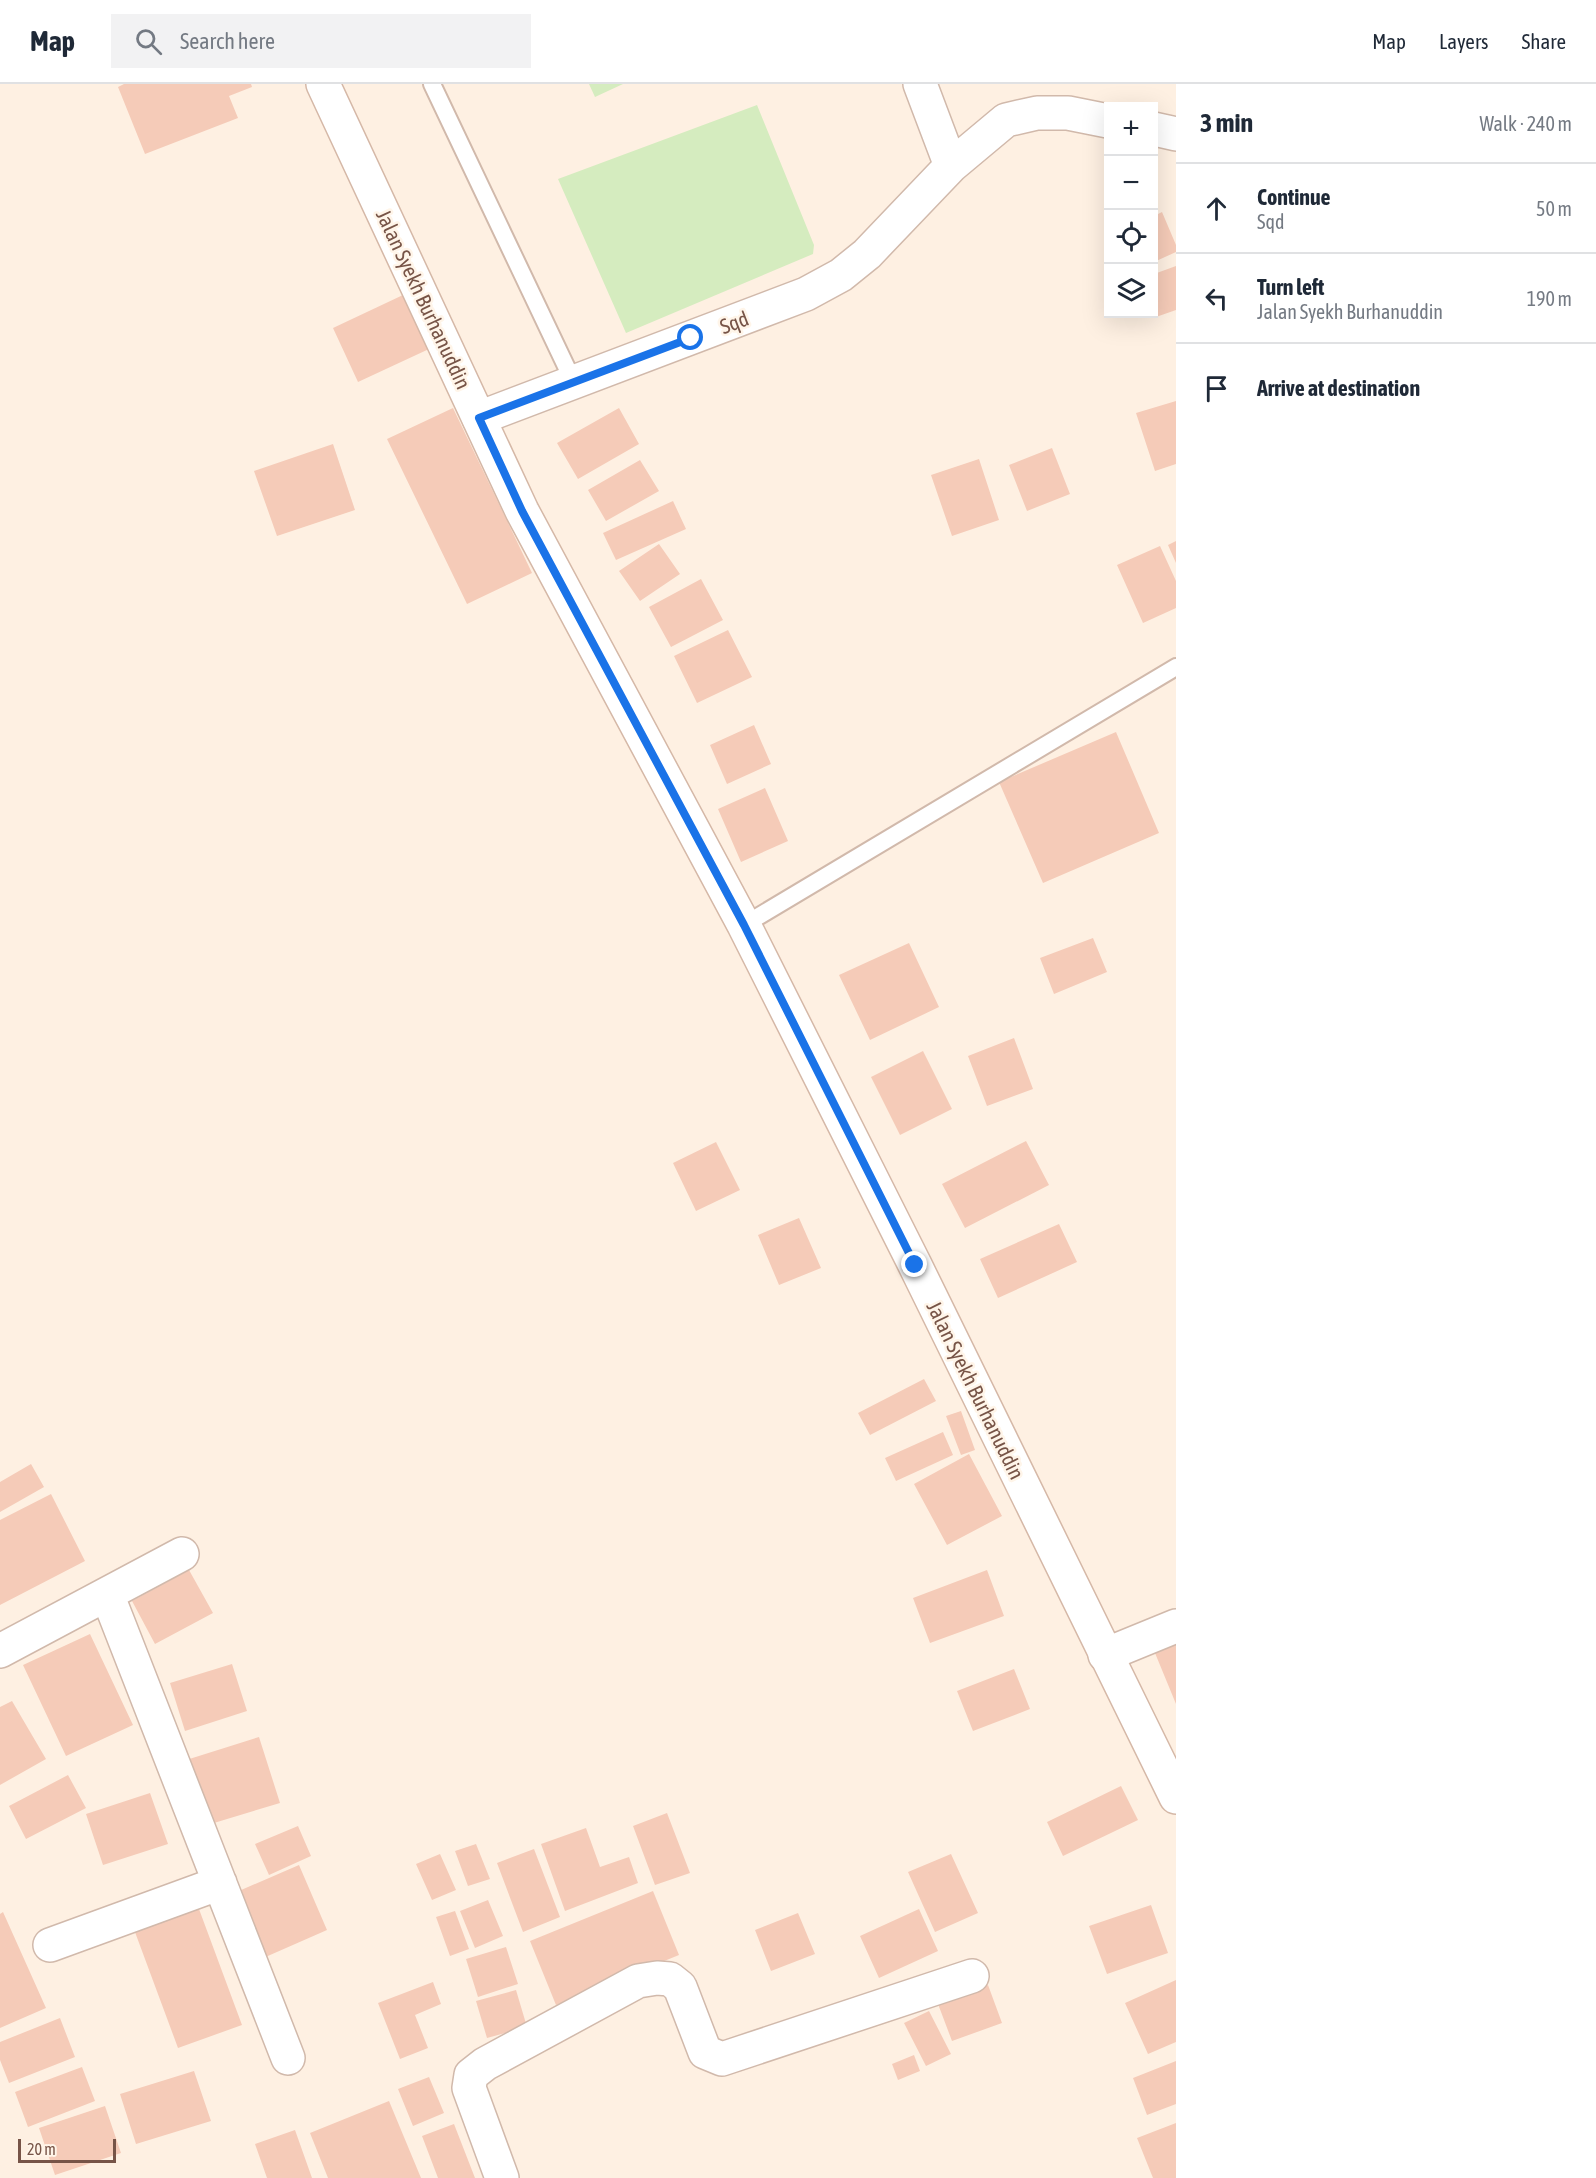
<!DOCTYPE html>
<html lang="en">
<head>
<meta charset="utf-8">
<style>
  body { margin:0; font-family:"Asap Condensed",sans-serif; background:#f2f2f3; color:#1f2937 }
  .controls { position:absolute; right:18px; top:18px; display:grid; overflow:hidden; border-radius:0px; box-shadow:0 6px 24px #0002 }
  .controls button { width:54px; height:54px; display:grid; place-items:center; padding:0; border:0; border-bottom:2px solid #e0e1e3; background:#fff; color:#1f2937; font:30px sans-serif }
  .scale { position:absolute; left:18px; bottom:15px; width:98px; box-sizing:border-box; padding-left:6px; border:3px solid #775447; border-top:0; font-size:16px; line-height:21px; white-space:nowrap; color:#775447; -webkit-text-stroke:4px #fff5e9; paint-order:stroke }
  .stop { position:absolute; width:18px; height:18px; margin:-14px; border:4px solid #1a73e8; border-radius:50%; background:#fff }
  .stop.end { background:#1a73e8; border-color:#fff; box-shadow:0 2px 6px #0008 }
  .list { margin:0; padding:0; list-style:none }
  h2 { display:flex; justify-content:space-between; align-items:center; height:78px; margin:0; padding:0 24px; font-size:26px }
  h2 small { font-size:20px; font-weight:400; color:#747a83 }
  .list li { display:grid; grid-template-columns:39px 1fr auto; gap:18px; align-items:center; box-sizing:border-box; height:90px; padding:0 24px; border-top:2px solid #e0e1e3 }
  .list b { display:block; font-size:22px; white-space:nowrap }
  .list p { margin:0; font-size:20px; white-space:nowrap; color:#747a83 }
  .list em { font-size:20px; font-style:normal; color:#747a83 }
  .icon { flex:none; width:33px; height:33px; fill:none; stroke:currentColor; stroke-width:2; stroke-linecap:round; stroke-linejoin:round }
  .map { position:relative; flex:none; width:1176px; height:2094px; overflow:hidden }
  header { display:flex; align-items:center; gap:36px; box-sizing:border-box; height:84px; padding:0 30px; background:#fff; border-bottom:2px solid #e0e1e3 }
  header strong { font-size:28px }
  nav { display:flex; gap:33px; margin-inline-start:auto; font-size:21px }
  .search { width:420px; height:54px; background:#f2f2f3; display:flex; align-items:center; gap:15px; box-sizing:border-box; padding:0 21px; border-radius:0px; color:#747a83; font-size:22px }
  main { display:flex }
  aside { flex:1; background:#fff }
  .map>svg:first-child { display:block }
</style>
</head>
<body>
<header>
<strong>Map</strong>
<div class="search"><svg class="icon" aria-label="search" viewBox="0 0 24 24"><circle cx="10" cy="10" r="6"/><path d="M15 15l6 6"/></svg>Search here</div>
<nav><a>Map</a><a>Layers</a><a>Share</a></nav>
</header>
<main>
<div class="map">
<svg width="1176" height="2094" viewBox="0 0 1176 2094">
  <rect width="100%" height="100%" fill="#fef0e2"/>
  <!-- green -->
  <path fill="#d5ecbf" d="M589 0H623L595 13Z
    M757 21 814 161 813 170 626 249 558 95Z"/>
  <!-- building -->
  <path fill="#f5cbb8" d="M124 0H251L252 3 229 12 238 34 145 70 118 3Z
    M1162 128 1176 161V168L1154 178V132Z
    M1176 182V226L1156 233 1154 228V190Z
    M403 211 429 265 358 298 333 244Z
    M1176 317V380L1155 387 1136 329Z
    M453 324 532 489 467 520 387 355Z
    M619 324 639 360 578 395 557 359Z
    M333 360 355 426 277 452 254 387Z
    M1052 364 1070 410 1027 427 1009 381Z
    M979 375 999 436 952 452 931 391Z
    M640 376 659 407 606 437 588 406Z
    M673 417 686 445 616 476 603 449Z
    M1176 457V479L1168 461Z
    M659 460 680 490 640 517 619 487Z
    M1160 462 1176 497V524L1143 539 1117 481Z
    M701 495 723 536 671 563 649 523Z
    M728 546 752 593 697 619 674 572Z
    M754 641 771 680 727 700 710 661Z
    M1116 648 1159 749 1043 799 999 698Z
    M765 704 788 757 741 778 718 725Z
    M1093 854 1107 888 1054 910 1040 874Z
    M909 859 939 923 870 956 839 891Z
    M1014 954 1033 1005 987 1022 968 972Z
    M923 967 952 1025 900 1051 871 993Z
    M1026 1057 1049 1101 965 1144 942 1100Z
    M716 1058 740 1106 696 1127 673 1079Z
    M799 1134 821 1184 779 1201 758 1151Z
    M1059 1140 1077 1178 998 1214 980 1175Z
    M924 1295 936 1317 870 1351 858 1329Z
    M961 1327 975 1366 961 1371 946 1332Z
    M943 1348 953 1371 896 1397 885 1374Z
    M969 1370 1002 1432 947 1461 914 1400Z
    M31 1380 44 1403 0 1428V1398Z
    M51 1410 85 1477 0 1521V1436Z
    M189 1486 213 1529 155 1560 132 1517Z
    M987 1486 1004 1532 930 1559 913 1514Z
    M90 1550 133 1641 66 1672 23 1581Z
    M1176 1560V1620L1155 1569Z
    M232 1580 247 1627 185 1647 170 1599Z
    M1014 1585 1030 1625 973 1647 957 1607Z
    M12 1617 46 1675 0 1701V1623Z
    M259 1653 280 1719 204 1742 183 1677Z
    M68 1691 86 1724 26 1755 9 1722Z
    M1121 1702 1138 1736 1063 1772 1047 1738Z
    M150 1709 168 1760 103 1781 86 1730Z
    M667 1729 690 1789 655 1801 633 1742Z
    M298 1742 311 1772 269 1791 255 1760Z
    M586 1744 600 1783 629 1773 638 1799 565 1827 541 1760Z
    M476 1760 490 1795 468 1802 455 1767Z
    M534 1765 560 1833 523 1848 497 1779Z
    M440 1770 456 1806 432 1816 416 1780Z
    M951 1770 978 1829 935 1848 908 1788Z
    M299 1781 327 1846 261 1875 232 1810Z
    M653 1807 679 1871 556 1921 530 1857Z
    M488 1816 503 1852 475 1864 460 1827Z
    M196 1817 242 1941 178 1964 132 1840Z
    M1151 1821 1168 1869 1107 1890 1089 1842Z
    M919 1825 938 1867 879 1894 860 1852Z
    M455 1827 469 1865 450 1872 436 1833Z
    M3 1828 46 1924 0 1944V1830Z
    M798 1829 815 1870 771 1887 755 1846Z
    M506 1863 518 1900 478 1913 466 1875Z
    M1176 1896V1958L1148 1970 1125 1919Z
    M433 1898 441 1920 415 1931 428 1964 400 1975 378 1919Z
    M988 1901 1002 1939 952 1957 938 1920Z
    M516 1906 527 1943 487 1954 476 1917Z
    M929 1927 951 1970 926 1982 904 1939Z
    M60 1934 75 1973 9 1999 0 1976V1958Z
    M914 1971 920 1987 898 1996 892 1980Z
    M1176 1977V2020L1147 2031 1133 1994Z
    M82 1983 95 2017 28 2043 15 2008Z
    M194 1987 211 2037 136 2060 120 2010Z
    M429 1993 444 2029 413 2042 398 2005Z
    M389 2017 421 2094H328L310 2049Z
    M105 2022 121 2069 55 2091 39 2044Z
    M1176 2039V2094H1153L1137 2054Z
    M454 2040 475 2094H438L422 2052Z
    M295 2046 312 2094H267L255 2060Z"/>
  <g fill="none" stroke-linecap="round" stroke-linejoin="round">
    <!-- service casing -->
    <g stroke="#d1b9ab" stroke-width="20">
      <path id="service" d="M432 0 574 299
        M744 841 1176 583"/>
    </g>
    <!-- minor casing -->
    <g stroke="#d1b9ab" stroke-width="36">
      <path id="minor" d="M920 0 951 82
        M1154 45 1176 50
        M479 334 806 210 841 191 867 170 951 82 1006 36 1037 29H1068L1108 37
        M107 1510 288 1974
        M0 1567 182 1470
        M1105 1571 1176 1542
        M50 1861 220 1799
        M502 2094 469 2004 471 1991 485 1980 638 1897 657 1894 670 1895 680 1903 705 1968 722 1975 972 1892"/>
    </g>
    <!-- secondary casing -->
    <g stroke="#d5b8a7" stroke-width="36">
      <path id="secondary" d="M323 0 522 427 744 841 915 1181 1176 1713"/>
    </g>
    <!-- service -->
    <use href="#service" stroke="#fff" stroke-width="16"/>
    <!-- minor -->
    <use href="#minor" stroke="#fff" stroke-width="33"/>
    <!-- secondary -->
    <use href="#secondary" stroke="#fff" stroke-width="33"/>
  </g>
  <g fill="none" stroke-linecap="round" stroke-linejoin="round">
    <!-- route -->
    <path stroke="#1a73e8" stroke-width="8" d="M691 254 479 334 522 427 744 841 915 1181"/>
  </g>
  <g text-anchor="middle" dominant-baseline="central" stroke-width="5" stroke-linejoin="round" paint-order="stroke">
    <!-- street labels -->
    <g font-size="21" fill="#775447" stroke="#fff5e9">
      <text transform="translate(424 215) rotate(65)">Jalan Syekh Burhanuddin</text>
      <text transform="translate(734 238) rotate(-21)">Sqd</text>
      <text transform="translate(976 1306) rotate(64)">Jalan Syekh Burhanuddin</text>
    </g>
  </g>
</svg>
<div class="controls">
<button>+</button>
<button>−</button>
<button><svg class="icon" aria-label="locate" viewBox="0 0 24 24"><circle cx="12" cy="12" r="6"/><path d="M12 2v4M12 18v4M2 12h4M18 12h4"/></svg></button>
<button><svg class="icon" aria-label="layers" viewBox="0 0 24 24"><path d="M12 4l9 5-9 5-9-5zM3 14l9 5 9-5"/></svg></button>
</div>
<div class="scale">20 m</div>
<div class="stop" style="left:691px;top:254px"></div>
<div class="stop end" style="left:915px;top:1181px"></div>
</div>
<aside>
<h2>3 min<small>Walk · 240 m</small></h2>
<ul class="list">
<li><svg class="icon" aria-label="ahead" viewBox="0 0 24 24"><path d="M12 20V5M6 11l6-6 6 6"/></svg><div><b>Continue</b><p>Sqd</p></div><em>50 m</em></li>
<li><svg class="icon" aria-label="left" viewBox="0 0 24 24"><path d="M17 20v-9H6M10 6l-5 5 5 5"/></svg><div><b>Turn left</b><p>Jalan Syekh Burhanuddin</p></div><em>190 m</em></li>
<li><svg class="icon" aria-label="arrive" viewBox="0 0 24 24"><path d="M6 21V4h12l-3 4 3 4H6"/></svg><div><b>Arrive at destination</b></div></li>
</ul>
</aside>
</main>
</body>
</html>
